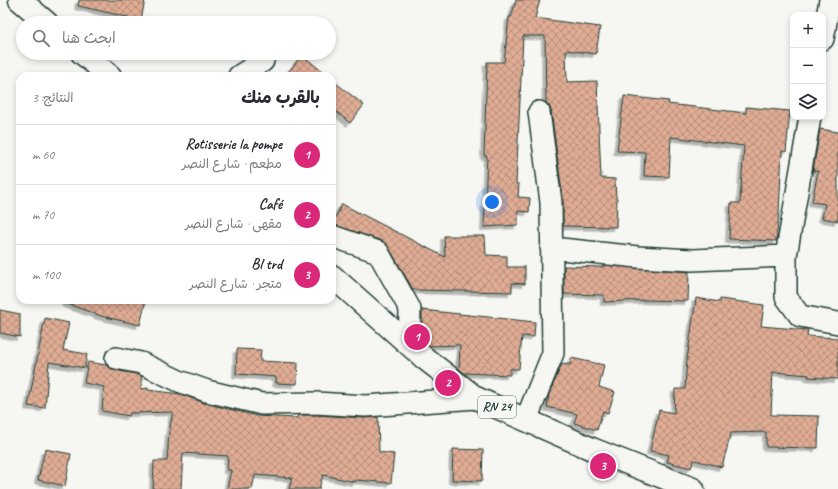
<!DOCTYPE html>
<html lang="ar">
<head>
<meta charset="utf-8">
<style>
  body { margin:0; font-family:Caveat,"Playpen Sans Arabic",sans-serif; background:#f7f7f7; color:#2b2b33; direction:rtl }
  .controls { position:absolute; right:12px; top:12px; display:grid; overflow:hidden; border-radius:8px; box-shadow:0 2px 6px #0003 }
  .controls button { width:36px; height:36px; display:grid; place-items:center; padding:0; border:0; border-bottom:1px solid #e1e1e2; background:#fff; color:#2b2b33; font:20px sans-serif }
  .you { position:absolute; left:492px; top:202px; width:14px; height:14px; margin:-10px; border:3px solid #fff; border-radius:50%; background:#1a73e8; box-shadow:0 0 0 6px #1a73e833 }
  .badge { display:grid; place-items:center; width:26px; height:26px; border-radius:50%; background:#db2777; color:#fff; font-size:13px; font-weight:700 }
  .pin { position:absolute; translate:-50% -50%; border:2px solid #fff; box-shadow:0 1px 4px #0006 }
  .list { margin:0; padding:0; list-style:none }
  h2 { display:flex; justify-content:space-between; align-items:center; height:52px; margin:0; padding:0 16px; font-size:17px }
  h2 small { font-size:13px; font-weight:400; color:#7c7c81 }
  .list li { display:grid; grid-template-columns:26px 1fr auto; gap:12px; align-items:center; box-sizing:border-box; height:60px; padding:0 16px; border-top:1px solid #e1e1e2 }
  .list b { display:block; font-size:15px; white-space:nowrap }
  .list p { margin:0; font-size:13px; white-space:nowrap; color:#7c7c81 }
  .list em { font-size:13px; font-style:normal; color:#7c7c81 }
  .icon { flex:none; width:22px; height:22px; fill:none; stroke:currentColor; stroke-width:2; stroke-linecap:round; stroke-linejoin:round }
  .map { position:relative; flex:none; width:838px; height:489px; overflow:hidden; direction:ltr }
  .search { position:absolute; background:#fff; box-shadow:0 2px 6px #0003; left:16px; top:16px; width:320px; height:44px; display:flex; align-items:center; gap:10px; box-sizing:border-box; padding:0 14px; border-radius:22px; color:#7c7c81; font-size:15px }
  .panel { position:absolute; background:#fff; box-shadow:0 2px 6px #0003; left:16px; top:72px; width:320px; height:232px; border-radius:12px; direction:rtl }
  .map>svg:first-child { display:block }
</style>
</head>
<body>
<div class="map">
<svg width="838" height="489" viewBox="0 0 838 489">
  <defs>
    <pattern id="building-cross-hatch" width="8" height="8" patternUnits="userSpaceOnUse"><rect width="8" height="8" fill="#e0ac94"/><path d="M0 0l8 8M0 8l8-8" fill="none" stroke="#b58d7a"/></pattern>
    <filter id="shadow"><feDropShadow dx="-3.5" dy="3.5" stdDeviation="0" flood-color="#0004"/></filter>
  </defs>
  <rect width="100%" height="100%" fill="#f6f6f2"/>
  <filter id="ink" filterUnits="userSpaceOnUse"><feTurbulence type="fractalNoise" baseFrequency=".025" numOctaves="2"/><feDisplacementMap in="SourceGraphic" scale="8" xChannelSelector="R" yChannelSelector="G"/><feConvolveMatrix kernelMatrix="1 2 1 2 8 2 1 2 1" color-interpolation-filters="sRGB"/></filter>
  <g filter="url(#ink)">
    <!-- building -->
    <path fill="url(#building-cross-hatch)" stroke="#1f3d34" filter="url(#shadow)" d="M79 0H145L141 20 78 6Z
      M516 0H540L535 18 600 27 596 54 566 50 567 82 597 81 601 178 615 179 616 198H617L616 227 563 226V200L551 110 549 105 546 103 545 36H523L516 184H519L518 197 530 198 529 212 518 211V225L484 227 487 156H484L487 62H504L509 17H511Z
      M302 55 328 76H285Z
      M332 80 364 105 350 123 332 108Z
      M624 96 669 101 668 104 746 113V107L790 111 786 152 782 151 779 214 776 241 729 239 731 203H740L744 146 671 137 669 177 644 176 645 152 617 151Z
      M820 129 838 132V221L822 218 825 204 812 202 818 171H813Z
      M342 204 445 257 444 236H485L486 255 507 256V267H525V284L512 283V292L416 290 412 288 388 246 382 241 332 224Z
      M603 265 689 272 688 301 646 300 604 302V295L564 294V266L603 267Z
      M696 298 720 302V299L764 305 761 326 808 330 807 336 838 338V379L808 377 809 375 773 372 771 415 819 416 818 448 766 447V432L731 433 722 467 694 460 691 468 667 462 669 455 650 451 659 410 674 413 675 389H685L687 359Z
      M66 300H97L112 303 113 300H146L140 325 101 316 65 303Z
      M0 310 20 314V337L0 333Z
      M422 310 535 322 534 337 522 336 519 369H510V375L464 373 459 369 460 345 430 346 422 339Z
      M45 318 69 323 63 350 87 354 85 368 49 362 45 408 28 406Z
      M237 349 261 350 260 361 298 363 297 384 276 383V377L236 374Z
      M571 358 604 365 599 387 615 392 608 413 603 411 597 430 574 423 577 414 547 407 549 394 562 364 570 365Z
      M88 362 106 365 114 370 137 374 142 377 141 389 148 388V390L181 394 204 403 257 416 297 418 298 415H316L365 418 378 417 379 452 394 454 391 483 356 480 355 482 323 475 319 489H289L292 478 255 475 252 489H227L231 470H227L228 456 183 453 181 489H153L154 461H167L169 432 173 412 130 413 129 416 102 411 104 387 84 383Z
      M45 449 71 454 65 486 38 480Z
      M453 449 483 450 482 481 452 480Z"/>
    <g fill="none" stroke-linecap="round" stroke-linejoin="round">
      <!-- minor casing -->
      <g stroke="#1f3d34" stroke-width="24">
        <path id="minor" d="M823 39 830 0
          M239 76 263 61
          M810 117 786 256V297L800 316 838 323
          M332 236 378 252 410 309 409 344
          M551 248 638 257 692 260 786 256
          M116 358 141 363 179 381 207 391 262 404 316 403 366 406 476 398
          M526 420 553 353 551 202 539 112"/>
      </g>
      <!-- major casing -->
      <g stroke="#1f3d34" stroke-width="25">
        <path id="major" d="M20 0 47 23
          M82 53 110 76
          M332 276 423 357 476 398 592 449 693 489"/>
      </g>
      <!-- minor -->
      <use href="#minor" stroke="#f6f6f2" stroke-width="21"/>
      <!-- major -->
      <use href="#major" stroke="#f6f6f2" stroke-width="22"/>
    </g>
  </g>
  <g text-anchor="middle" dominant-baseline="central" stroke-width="3" stroke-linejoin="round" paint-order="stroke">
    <!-- shield labels -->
    <rect fill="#f6f6f2" stroke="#60746d" stroke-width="1" x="478" y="396" width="38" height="22" rx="3"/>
    <g font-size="13" font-weight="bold" fill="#1f3d34">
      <text x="497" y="407">RN 24</text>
    </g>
  </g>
</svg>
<div class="controls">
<button>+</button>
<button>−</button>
<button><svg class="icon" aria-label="layers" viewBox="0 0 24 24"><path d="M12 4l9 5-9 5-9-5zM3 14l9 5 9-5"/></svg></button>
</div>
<div class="you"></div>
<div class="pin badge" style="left:417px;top:337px">1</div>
<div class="pin badge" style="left:448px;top:383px">2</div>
<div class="pin badge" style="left:603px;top:466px">3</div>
<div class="search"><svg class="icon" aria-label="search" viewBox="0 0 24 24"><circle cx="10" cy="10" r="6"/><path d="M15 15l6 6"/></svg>ابحث هنا</div>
<section class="panel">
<h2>بالقرب منك<small>النتائج: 3</small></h2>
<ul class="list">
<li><span class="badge">1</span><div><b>Rotisserie la pompe</b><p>مطعم · شارع النصر</p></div><em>60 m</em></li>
<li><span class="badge">2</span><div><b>Café</b><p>مقهى · شارع النصر</p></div><em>70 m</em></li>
<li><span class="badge">3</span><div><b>Bl trd</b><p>متجر · شارع النصر</p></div><em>100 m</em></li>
</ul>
</section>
</div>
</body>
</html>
